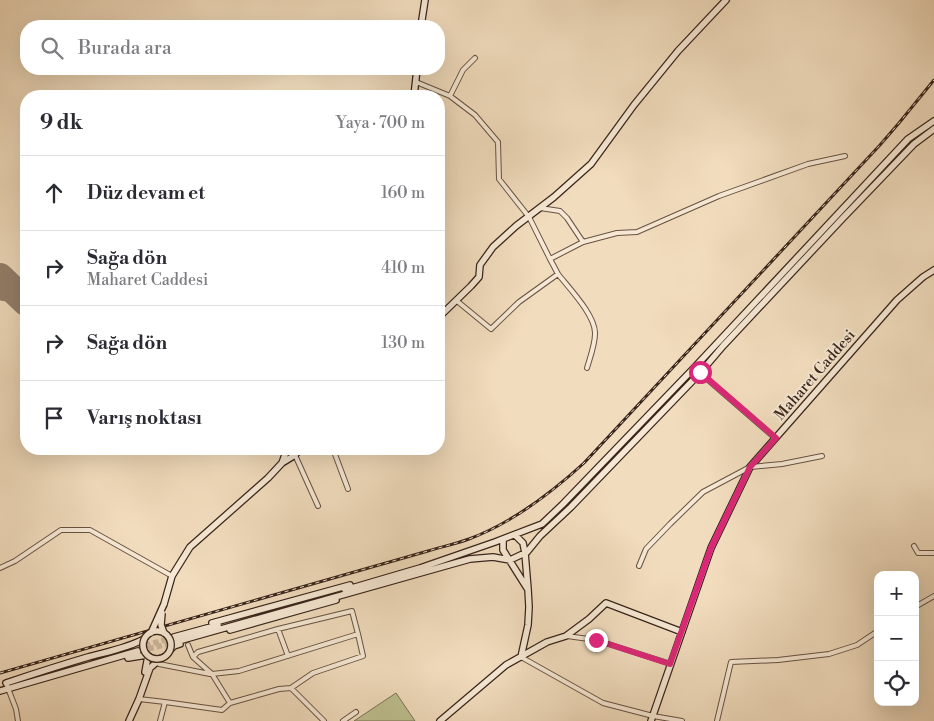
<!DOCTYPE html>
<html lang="tr">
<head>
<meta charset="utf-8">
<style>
  body { margin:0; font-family:"Libre Bodoni",serif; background:#f7f7f7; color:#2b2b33 }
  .controls { position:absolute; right:15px; bottom:15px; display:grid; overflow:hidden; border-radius:10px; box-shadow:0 5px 20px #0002 }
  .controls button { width:45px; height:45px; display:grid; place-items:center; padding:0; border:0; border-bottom:1px solid #e1e1e2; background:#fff; color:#2b2b33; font:25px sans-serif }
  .stop { position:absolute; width:15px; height:15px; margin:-11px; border:4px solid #db2777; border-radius:50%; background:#fff }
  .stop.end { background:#db2777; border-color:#fff; box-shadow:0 1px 5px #0008 }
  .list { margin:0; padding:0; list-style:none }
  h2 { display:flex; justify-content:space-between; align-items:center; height:65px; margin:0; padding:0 20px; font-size:21px }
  h2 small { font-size:16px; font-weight:400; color:#7c7c81 }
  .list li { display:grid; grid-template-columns:32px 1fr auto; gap:15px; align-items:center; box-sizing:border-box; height:75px; padding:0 20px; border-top:1px solid #e1e1e2 }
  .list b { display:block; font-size:19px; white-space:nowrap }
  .list p { margin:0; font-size:16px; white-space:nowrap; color:#7c7c81 }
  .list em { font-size:16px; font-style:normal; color:#7c7c81 }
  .icon { flex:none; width:28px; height:28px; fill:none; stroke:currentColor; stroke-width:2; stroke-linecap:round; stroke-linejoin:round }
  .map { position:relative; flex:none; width:934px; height:721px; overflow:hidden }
  .search { position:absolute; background:#fff; box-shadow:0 5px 20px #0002; left:20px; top:20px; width:425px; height:55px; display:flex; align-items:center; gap:12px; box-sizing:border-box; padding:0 18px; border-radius:20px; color:#7c7c81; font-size:19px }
  .panel { position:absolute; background:#fff; box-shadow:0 5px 20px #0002; left:20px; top:90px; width:425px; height:365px; border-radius:20px }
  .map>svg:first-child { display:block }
</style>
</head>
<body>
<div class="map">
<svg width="934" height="721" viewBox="0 0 934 721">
  <rect width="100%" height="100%" fill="#f1dcbd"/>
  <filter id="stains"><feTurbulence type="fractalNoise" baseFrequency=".004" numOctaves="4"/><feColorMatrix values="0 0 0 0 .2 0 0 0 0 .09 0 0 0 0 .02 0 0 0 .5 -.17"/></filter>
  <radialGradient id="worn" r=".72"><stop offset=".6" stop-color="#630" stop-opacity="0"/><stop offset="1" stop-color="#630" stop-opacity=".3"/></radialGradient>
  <!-- green -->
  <path fill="#bdbf8f" stroke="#7a7254" d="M396 693 415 721H354Z"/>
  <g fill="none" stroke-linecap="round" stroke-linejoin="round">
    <!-- taxiway -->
    <path stroke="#94806c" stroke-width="11" d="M0 295 22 298"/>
    <!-- runway -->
    <path stroke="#94806c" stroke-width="28" d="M0 277 26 302"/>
    <!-- secondary-tunnel -->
    <path stroke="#ccb79c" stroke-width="5.5" stroke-dasharray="5.5 3" stroke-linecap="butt" d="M137 648 174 637
      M140 651 175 642"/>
    <!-- street casing -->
    <g stroke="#665243" stroke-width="6">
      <path id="street" d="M416 82 450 96 475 115 498 142 499 179 529 217 550 259 583 242 617 233 637 232 719 196 808 164 845 156
        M450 96 463 70 475 58
        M540 208 560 211 567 218 583 242
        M558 274C569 288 596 316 595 334 595 344 590 358 587 368
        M457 301 491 329 519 302 558 274 550 259
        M700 373 775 438
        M333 449 348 489
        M295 455 318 506
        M914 546 918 553H934
        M639 566 646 549 670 524 703 492 750 467 782 464 822 456
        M0 568 15 561 61 530H90L172 576
        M915 607 934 596
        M278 629 288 656
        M358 634 363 656 313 673 291 688 279 689 230 703 212 674 239 671Z
        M567 636 596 640 671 664
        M188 645 193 657
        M521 657 603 703 653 716 682 721
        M159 664 210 674
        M212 674 193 657 198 652 278 629 352 611 358 634
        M6 683 16 709 18 721
        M291 688 324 721
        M139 699 165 702 222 710 230 703
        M160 721 165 702
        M343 721 356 712
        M717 721 731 662 778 660 829 654 857 645 878 631"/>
    </g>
    <!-- secondary casing -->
    <g stroke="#38241a" stroke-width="8">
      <path id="secondary" d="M421 26 425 0
        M414 96 417 69
        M439 317 471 286 479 277 480 265 493 247 516 226 554 197 591 164 634 105 678 51 726 0
        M282 463 295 455 300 449
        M515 535 523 543 525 553 528 589 529 607 528 625 521 657
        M503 539V550L527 588
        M345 590 420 568 495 542 542 524 562 505 693 369 908 139 934 121
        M164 604 172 576 190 547 268 478 282 463 287 449
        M212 623 350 585
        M230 630 336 600
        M174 637 218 625
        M175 642 470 559 493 557 510 560 527 552 540 536 571 507 700 373 723 346 842 219 914 144 934 129
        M170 650 174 646 180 644
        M128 658 147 655
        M145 672 148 656
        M6 683C33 674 61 665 88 657 106 652 128 648 144 639
        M0 691 138 651
        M129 721 139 699 150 668 160 659
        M440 721 506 665 547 642 566 636 589 619 606 603 682 632
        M651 721 711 548 750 467 897 300 923 277 934 270"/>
    </g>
    <!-- street -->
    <use href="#street" stroke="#f6e8d4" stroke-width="4"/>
    <!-- secondary -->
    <use href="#secondary" stroke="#f6e8d4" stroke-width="5.5"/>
    <!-- rail casing -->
    <g stroke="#38241a" stroke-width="3">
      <path id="rail" d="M0 673 428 551C441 547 455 544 469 539 512 523 550 494 584 463L880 145 899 123 934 80"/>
    </g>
    <!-- rail -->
    <use href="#rail" stroke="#f6e8d4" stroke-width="1" stroke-dasharray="4" stroke-linecap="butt"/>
    <!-- secondary-bridge casing -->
    <g stroke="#38241a" stroke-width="8" stroke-linecap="butt">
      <path id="secondary-bridge" d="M162 613 161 625 164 633
        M143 645a14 14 0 1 1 28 0a14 14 0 1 1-28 0Z
        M151 633 164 604"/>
    </g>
    <!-- secondary-bridge -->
    <use href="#secondary-bridge" stroke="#f6e8d4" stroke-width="5.5"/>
  </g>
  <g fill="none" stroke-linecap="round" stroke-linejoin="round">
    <!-- route -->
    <path stroke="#db2777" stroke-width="6" d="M596 640 670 664 711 548 750 467 776 438 700 372"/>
  </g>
  <g text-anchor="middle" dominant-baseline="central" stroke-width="4" stroke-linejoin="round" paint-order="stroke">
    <!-- street labels -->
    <g font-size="15" fill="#38241a" stroke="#f6e8d4">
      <text transform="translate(815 375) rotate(-49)">Maharet Caddesi</text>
    </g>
  </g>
  <rect width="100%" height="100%" filter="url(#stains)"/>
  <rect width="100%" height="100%" fill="url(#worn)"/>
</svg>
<div class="controls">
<button>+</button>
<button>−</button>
<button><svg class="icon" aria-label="locate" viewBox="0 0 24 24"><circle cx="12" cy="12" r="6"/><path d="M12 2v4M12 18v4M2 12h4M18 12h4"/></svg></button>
</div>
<div class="stop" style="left:700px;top:372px"></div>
<div class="stop end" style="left:596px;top:640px"></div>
<div class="search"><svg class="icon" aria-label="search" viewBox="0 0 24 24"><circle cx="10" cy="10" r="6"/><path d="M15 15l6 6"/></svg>Burada ara</div>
<section class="panel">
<h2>9 dk<small>Yaya · 700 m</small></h2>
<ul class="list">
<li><svg class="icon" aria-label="ahead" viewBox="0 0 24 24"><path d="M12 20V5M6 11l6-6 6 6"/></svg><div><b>Düz devam et</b></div><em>160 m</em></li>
<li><svg class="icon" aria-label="right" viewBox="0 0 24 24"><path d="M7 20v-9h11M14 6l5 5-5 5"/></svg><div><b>Sağa dön</b><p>Maharet Caddesi</p></div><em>410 m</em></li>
<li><svg class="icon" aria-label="right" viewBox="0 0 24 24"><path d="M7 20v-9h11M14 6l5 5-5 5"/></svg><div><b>Sağa dön</b></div><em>130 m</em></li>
<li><svg class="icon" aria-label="arrive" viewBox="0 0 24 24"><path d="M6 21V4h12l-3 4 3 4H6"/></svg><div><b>Varış noktası</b></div></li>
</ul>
</section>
</div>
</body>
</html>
